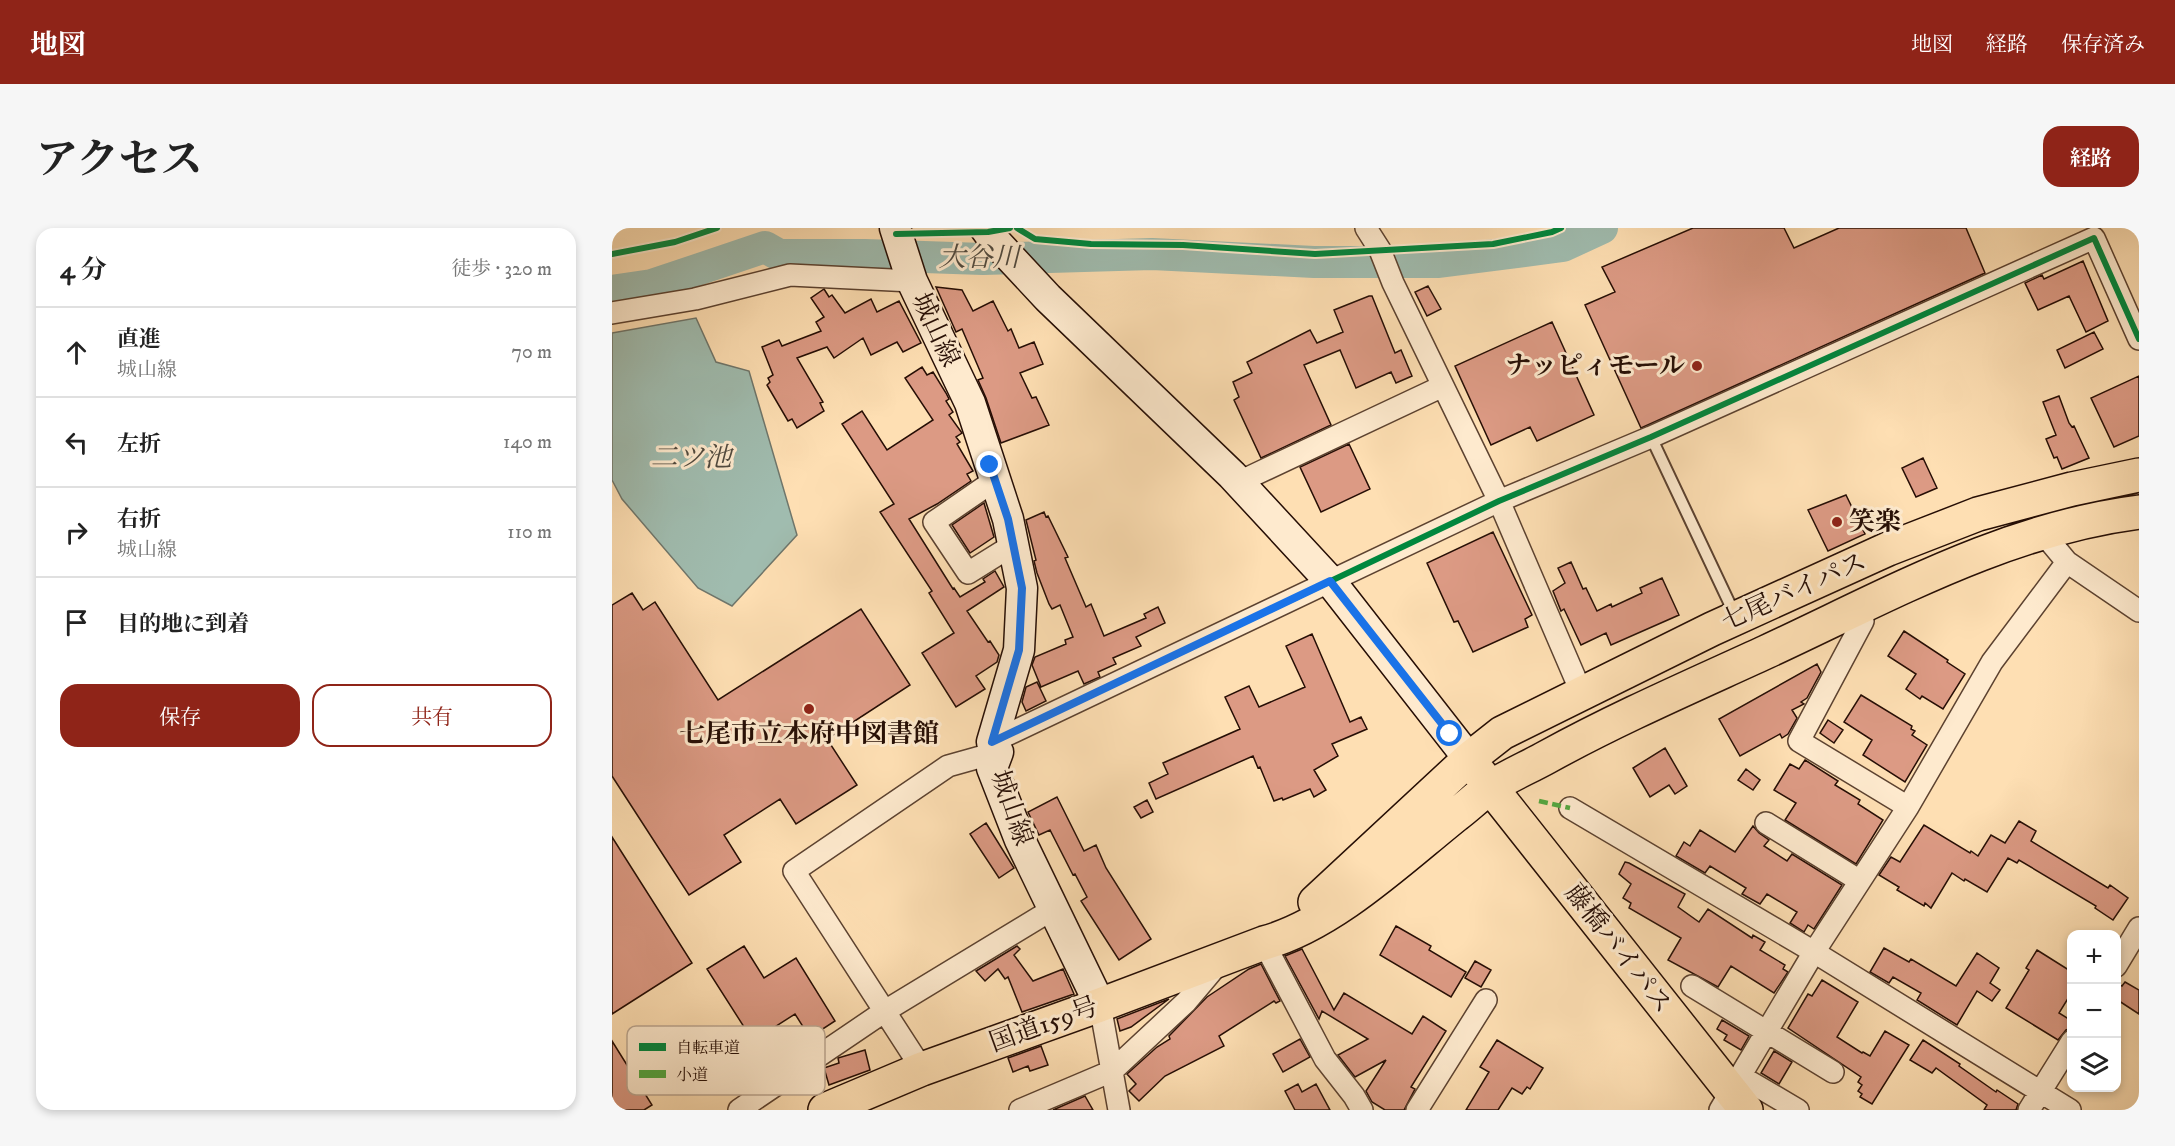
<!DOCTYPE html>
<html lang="ja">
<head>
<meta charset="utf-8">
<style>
  body { margin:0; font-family:"IM FELL DW Pica","Noto Serif JP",serif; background:#f6f6f6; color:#222 }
  .controls { position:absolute; right:18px; bottom:18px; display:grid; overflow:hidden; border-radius:12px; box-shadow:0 3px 9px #0003 }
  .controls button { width:54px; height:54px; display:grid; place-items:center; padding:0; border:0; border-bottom:2px solid #e0e0e0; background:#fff; color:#222; font:30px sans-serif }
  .stop { position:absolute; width:18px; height:18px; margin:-14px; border:4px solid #1a73e8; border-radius:50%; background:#fff }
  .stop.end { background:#1a73e8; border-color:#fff; box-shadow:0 2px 6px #0008 }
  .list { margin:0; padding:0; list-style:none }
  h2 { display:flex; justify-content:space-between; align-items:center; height:78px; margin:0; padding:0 24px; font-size:26px }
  h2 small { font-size:20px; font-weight:400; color:#767676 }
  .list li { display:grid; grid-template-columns:39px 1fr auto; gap:18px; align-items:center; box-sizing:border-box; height:90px; padding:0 24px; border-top:2px solid #e0e0e0 }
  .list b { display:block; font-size:22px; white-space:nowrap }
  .list p { margin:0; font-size:20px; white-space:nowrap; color:#767676 }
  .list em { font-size:20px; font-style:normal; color:#767676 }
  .actions { display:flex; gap:12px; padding:18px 24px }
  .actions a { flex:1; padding:14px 0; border:2px solid #8f2418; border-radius:18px; text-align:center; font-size:21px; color:#8f2418 }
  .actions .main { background:#8f2418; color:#fff }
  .icon { flex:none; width:33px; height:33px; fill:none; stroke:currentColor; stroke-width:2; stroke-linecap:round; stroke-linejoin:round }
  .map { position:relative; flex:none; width:1527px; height:882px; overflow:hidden; border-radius:18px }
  header { display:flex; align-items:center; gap:36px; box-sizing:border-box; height:84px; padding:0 30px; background:#8f2418; color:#fff }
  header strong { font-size:28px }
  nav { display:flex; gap:33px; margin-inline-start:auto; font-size:21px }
  .intro { display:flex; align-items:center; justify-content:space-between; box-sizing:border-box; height:144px; padding:0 36px }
  h1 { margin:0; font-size:42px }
  .button { padding:15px 27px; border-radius:18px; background:#8f2418; color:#fff; font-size:21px; font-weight:700 }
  main { display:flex; gap:36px; padding:0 36px }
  aside { flex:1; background:#fff; border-radius:18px; box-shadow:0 3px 9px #0003 }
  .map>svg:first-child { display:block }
</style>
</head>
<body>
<header>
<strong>地図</strong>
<nav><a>地図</a><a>経路</a><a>保存済み</a></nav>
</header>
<div class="intro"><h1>アクセス</h1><a class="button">経路</a></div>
<main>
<aside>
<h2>4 分<small>徒歩 · 320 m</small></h2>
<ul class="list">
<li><svg class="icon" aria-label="ahead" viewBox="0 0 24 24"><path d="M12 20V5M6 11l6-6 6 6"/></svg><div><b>直進</b><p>城山線</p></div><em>70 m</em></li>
<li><svg class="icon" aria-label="left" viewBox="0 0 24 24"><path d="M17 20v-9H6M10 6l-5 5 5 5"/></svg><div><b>左折</b></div><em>140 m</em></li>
<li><svg class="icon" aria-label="right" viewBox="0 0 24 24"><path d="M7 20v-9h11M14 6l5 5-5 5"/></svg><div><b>右折</b><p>城山線</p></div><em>110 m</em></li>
<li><svg class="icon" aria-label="arrive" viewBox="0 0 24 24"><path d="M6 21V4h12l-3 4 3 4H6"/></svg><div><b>目的地に到着</b></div></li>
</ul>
<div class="actions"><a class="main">保存</a><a>共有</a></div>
</aside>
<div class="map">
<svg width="1527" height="882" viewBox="0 0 1527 882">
  <rect width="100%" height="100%" fill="#fedfb3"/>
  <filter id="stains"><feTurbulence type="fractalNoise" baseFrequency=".00333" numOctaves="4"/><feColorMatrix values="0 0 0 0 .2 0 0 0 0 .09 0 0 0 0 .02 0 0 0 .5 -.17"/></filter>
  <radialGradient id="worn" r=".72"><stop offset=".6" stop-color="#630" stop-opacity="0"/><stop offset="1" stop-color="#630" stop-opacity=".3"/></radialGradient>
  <!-- water -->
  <path fill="#a0bcaf" stroke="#6f766b" stroke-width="1.5" d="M84 90 104 134 137 143 185 307 120 378 86 360 10 271 0 252V105Z"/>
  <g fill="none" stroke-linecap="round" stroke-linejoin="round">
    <!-- river -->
    <path stroke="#a0bcaf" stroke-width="32" d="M0 63 40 57 153 19 167 27H253L371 31 540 26 702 34H827L951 18 990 0"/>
  </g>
  <!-- building -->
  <path fill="#dc9a84" stroke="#260e05" stroke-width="1.5" d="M1081 0H1172L1182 20 1227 0H1354L1373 45 1029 200 973 77 1003 64 990 39Z
    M1471 33 1496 93 1474 104 1457 68 1426 82 1413 55 1430 47 1432 51Z
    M816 58 829 81 815 88 803 64Z
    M324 59 350 62 361 83 381 73 396 103 399 101 407 120 422 114 431 136 408 145 420 170 424 169 437 197 389 215 374 170 366 152 371 150 350 101 344 104Z
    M212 61 217 69 220 67 233 85 259 71 265 84 287 73 309 115 291 124 285 114 259 127 251 110 222 130 215 119 185 130 211 174 208 175 212 183 185 200 180 191 176 193 155 157 158 154 156 150 161 147 150 119 167 112 170 118 209 103 204 94 212 89 199 70Z
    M757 68H760L783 125 789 122 800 148 784 155 779 144 744 160 728 122 692 137 719 197 649 230 622 172 627 169 621 154 640 145 635 134 698 102 705 115 731 104 722 82Z
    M940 94 982 187 925 213 918 199 879 217 843 138Z
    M1482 104 1491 121 1453 140 1445 122Z
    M310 139 315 147 321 144 334 165 337 171 334 173 341 184 337 187 350 205 344 209 348 214 345 216 361 243 355 246 359 253 325 276 297 291 341 361 342 360 348 369 373 354 371 351 383 343 392 359 355 383 376 414 378 413 387 427 385 434 364 448 373 461 344 479 310 425 342 405 317 365 320 363 268 284 282 276 230 196 250 183 275 222 321 192 293 150Z
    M1527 148V208L1502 219 1479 170Z
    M1447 168 1457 195 1460 199 1462 198 1477 230 1450 241 1445 229 1442 230 1434 211 1444 207 1431 174Z
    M737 216 758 261 709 284 688 239Z
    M1311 230 1325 260 1304 269 1290 240Z
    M1234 267 1253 306 1216 323 1196 282Z
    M372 275 382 309 358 325 340 297Z
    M432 284 434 289 436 288 456 329 453 330 474 379 479 376 492 408 534 390 532 386 546 379 553 395 524 409 529 418 501 430 504 436 486 444 488 449 472 456 466 443 429 459 420 437 423 429 454 416 453 412 461 409 448 377 440 381 437 376 425 345 422 333 424 332 414 292Z
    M881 304 920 387 913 391 916 399 861 424 846 393 842 394 815 335Z
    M959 334 971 361 974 360 985 383 999 376 1000 379 1030 365 1028 360 1050 350 1067 387 999 417 994 405 969 417 952 381 949 383 941 363 953 355 946 340Z
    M20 365 31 382 43 374 106 472 249 381 298 457 215 511 245 557 184 596 168 571 112 607 129 634 77 667 0 548V377Z
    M1292 403 1336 432 1335 434 1353 446 1331 481 1310 468 1308 471 1294 461 1304 446 1276 428Z
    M700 406 738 494 749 489 755 501 720 516 726 528 702 542 714 562 702 569 698 561 671 572 670 570 662 573 648 539 646 540 641 528 544 571 537 555 556 546 551 535 628 501 613 469 637 458 647 479 693 459 674 418Z
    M1205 436 1209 444 1195 470 1189 474 1192 476 1180 482 1185 490 1176 506 1170 510 1168 506 1128 528 1107 491Z
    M425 454 434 473 414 483 410 474 414 459Z
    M1249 467 1300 498 1299 501 1303 503 1300 507 1315 517 1293 554 1251 527 1260 512 1232 494Z
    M1216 492 1231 502 1222 515 1208 505Z
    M1053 520 1075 558 1063 566 1057 557 1038 569 1021 540Z
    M1193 532 1226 553 1223 557 1248 572 1246 576 1271 592 1244 636 1173 592 1184 575 1162 562 1178 536 1187 541Z
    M1134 541 1148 552 1141 562 1126 552Z
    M445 569 472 623 484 617 494 640 539 711 507 732 469 673 475 669 463 646 461 647 438 602 427 607 416 584Z
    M535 572 541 584 529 590 522 579Z
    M1407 593 1424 603 1419 613 1496 660 1498 657 1516 670 1501 692 1483 680 1484 678 1407 632 1405 635 1396 630 1375 664 1353 651 1352 653 1340 645 1319 680 1313 675 1312 678 1285 662 1287 659 1267 647 1279 629 1288 634 1312 597 1358 625 1359 623 1366 628 1379 607 1393 615Z
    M374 595 402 640 387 650 358 606Z
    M1141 598 1147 605 1157 612 1152 618 1175 633 1180 626 1230 657 1202 701 1196 697 1192 704 1178 695 1185 684 1155 666 1148 676 1130 666 1134 660 1098 638 1093 645 1064 628 1072 614 1078 618 1088 602 1123 624Z
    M0 609 80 735 0 786Z
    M1013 634 1017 635 1073 666 1066 679 1087 694 1096 681 1140 710 1141 707 1153 714 1148 722 1173 737 1171 741 1176 744 1162 765 1119 738 1106 759 1056 732 1069 710 1017 680 1019 675 1011 670 1019 656 1007 646Z
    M784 698 819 718 817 722 854 744 839 769 768 727Z
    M132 718 152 750 184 730 223 793 209 802 211 806 200 813 183 786 141 813 95 741Z
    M405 718 408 721 402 727 421 753 451 741 462 766 410 784 396 749 393 751 386 741 373 753 364 743Z
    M1272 720 1297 734 1299 731 1344 758 1365 725 1387 740 1378 755 1388 762 1380 773 1365 763 1345 797 1305 772 1309 765 1281 749 1277 755 1258 744Z
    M690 721 722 782 732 765 800 806 811 788 834 803 799 859 803 861 792 882H773L760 874 754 863 774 832 743 849 726 827 756 811 710 783 707 791 673 728Z
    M1425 722 1460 744V764L1447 785 1460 793V800L1454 802 1446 812 1394 780 1417 742 1414 740Z
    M863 733 879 742 869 759 853 750Z
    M649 736 668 773 664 775 662 773 607 808 612 818 553 848 527 873 517 863 524 856 515 846 545 819 558 811 557 808 595 769 637 741Z
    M1210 752 1246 774 1225 809 1250 825 1251 824 1258 828 1273 803 1297 817 1260 876 1248 869 1250 866 1246 863 1250 857 1246 854 1249 849 1176 800 1196 766 1200 768Z
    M1513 754 1527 762V786L1504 771V755L1510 758Z
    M557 771 519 799 508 803 505 791Z
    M1110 792 1137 808 1129 822 1112 812 1115 807 1105 801Z
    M688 811 698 829 671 844 661 826Z
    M885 812 931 840 918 861 915 859 910 866 900 860 886 882H854L877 844 868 839Z
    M1311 812 1348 836 1347 838 1384 864 1385 862 1406 876 1404 882H1372L1375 877 1324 840 1320 845 1298 832Z
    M0 813 40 877 32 882H0Z
    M429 818 436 837 418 843 416 838 401 844 396 830Z
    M253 822 258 842 217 857 212 840 227 835 226 830Z
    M1162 823 1180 834 1167 856 1149 845Z
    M686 856 690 864 704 856 718 882H683L673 863Z
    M473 868 481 882H441Z"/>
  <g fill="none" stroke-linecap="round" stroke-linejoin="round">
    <!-- service casing -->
    <g stroke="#5c4230" stroke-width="14">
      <path id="service" d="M1039 209 1123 387"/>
    </g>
    <!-- minor casing -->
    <g stroke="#5c4230" stroke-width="24">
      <path id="minor" d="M754 0 768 22 781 55 887 273 970 466
        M0 85 83 71 178 47 300 53
        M383 252 322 294 356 345 401 317
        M627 254 831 158
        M1430 304 1455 334 1527 383
        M1244 380 1251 393 1187 513 1296 579
        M380 514 887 273 1039 209 1482 10 1527 111
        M958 580 1202 724 1458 882
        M1154 595 1248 653
        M652 715 713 831 742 868 750 882
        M1504 738 1527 700
        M1080 758 1221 844
        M488 777 507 882
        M310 841 182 643 336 538 386 524
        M1128 848 1186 882
        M127 882 273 783 441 681
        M408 882 500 843 574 774 606 736
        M805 882 874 772
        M1108 882 1202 724 1296 579 1380 434 1455 334
        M1417 882 1460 813"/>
    </g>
    <!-- secondary casing -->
    <g stroke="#260e05" stroke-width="33">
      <path id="secondary" d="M283 0 300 53 358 175 396 291 410 360 407 422 380 514 386 524 380 540 408 612 488 777
        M373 0 381 11 436 70 620 247 718 353 857 531"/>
    </g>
    <!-- trunk casing -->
    <g stroke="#260e05" stroke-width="36">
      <path id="trunk" d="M865 542 1134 882
        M703 674 857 531 890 505 1100 401 1276 321 1366 286 1460 261 1527 247
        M213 882 310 841 488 777 652 715C720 697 789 631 844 587 856 578 867 567 879 559 896 548 917 539 935 529 1006 490 1080 458 1154 424 1275 368 1393 301 1527 284"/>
    </g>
    <!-- service -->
    <use href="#service" stroke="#feeace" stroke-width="10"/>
    <!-- minor -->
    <use href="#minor" stroke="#feeace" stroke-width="21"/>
    <!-- secondary -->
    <use href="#secondary" stroke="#feeace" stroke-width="30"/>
    <!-- trunk -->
    <use href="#trunk" stroke="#fedfb3" stroke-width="33"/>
    <!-- quiet -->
    <path stroke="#53a840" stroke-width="4.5" stroke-dasharray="9 4.5" stroke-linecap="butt" d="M927 573 958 580"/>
    <!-- cycleway casing -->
    <g stroke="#feeace" stroke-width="10">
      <path id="cycleway" d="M405 0 423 11 479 16 571 17 703 26 881 16 940 4 949 0
        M284 6 376 4 398 0
        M0 26 63 14 105 0
        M380 514 887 273 1039 209 1482 10 1527 111"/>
    </g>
    <!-- cycleway -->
    <use href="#cycleway" stroke="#00873e" stroke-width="6"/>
  </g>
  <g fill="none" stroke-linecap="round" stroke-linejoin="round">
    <!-- route -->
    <path stroke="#1a73e8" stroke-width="8" d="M378 237 396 291 410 360 407 422 380 514 718 353 838 506"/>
  </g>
  <!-- markers -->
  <g fill="#8f2418" stroke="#feeace" stroke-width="2">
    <circle cx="1085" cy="138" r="6"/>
    <circle cx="1225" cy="294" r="6"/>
    <circle cx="197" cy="481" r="6"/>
  </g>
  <g text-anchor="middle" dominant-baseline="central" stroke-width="6" stroke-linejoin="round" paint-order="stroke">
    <!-- street labels -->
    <g font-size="26" fill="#260e05" stroke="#feeace">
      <text transform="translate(323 102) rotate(65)">城山線</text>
      <text transform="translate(1182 364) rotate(-24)">七尾バイパス</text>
      <text transform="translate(399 580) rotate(71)">城山線</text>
      <text transform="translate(1006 721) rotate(52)">藤橋バイパス</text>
      <text transform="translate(432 797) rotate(-20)">国道159号</text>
    </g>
    <!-- poi labels -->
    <g font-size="26" font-weight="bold" fill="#260e05" stroke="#feeace" text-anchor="end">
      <text x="1073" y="138">ナッピィモール</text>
      <text x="1237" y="294" text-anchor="start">笑楽</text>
      <text x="197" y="506" text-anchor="middle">七尾市立本府中図書館</text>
    </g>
    <!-- water labels -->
    <g font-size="27" font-style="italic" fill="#514b40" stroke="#feeace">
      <text x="367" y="30">大谷川</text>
      <text x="79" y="230">二ツ池</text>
    </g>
  </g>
  <!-- legend -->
  <rect x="15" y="798" width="198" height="69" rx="9" fill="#feeace" stroke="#bda892" stroke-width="1.5"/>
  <rect x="27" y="815" width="27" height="8" fill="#00873e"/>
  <rect x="27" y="842" width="27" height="8" fill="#53a840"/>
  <g font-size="16" fill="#260e05">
    <text x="64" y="825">自転車道</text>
    <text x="64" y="852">小道</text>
  </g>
  <rect width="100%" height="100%" filter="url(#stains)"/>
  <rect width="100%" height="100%" fill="url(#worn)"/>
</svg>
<div class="controls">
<button>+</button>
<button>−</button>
<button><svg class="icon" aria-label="layers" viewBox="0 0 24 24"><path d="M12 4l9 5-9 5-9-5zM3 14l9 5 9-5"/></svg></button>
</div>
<div class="stop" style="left:838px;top:506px"></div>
<div class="stop end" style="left:378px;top:237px"></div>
</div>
</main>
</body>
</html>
